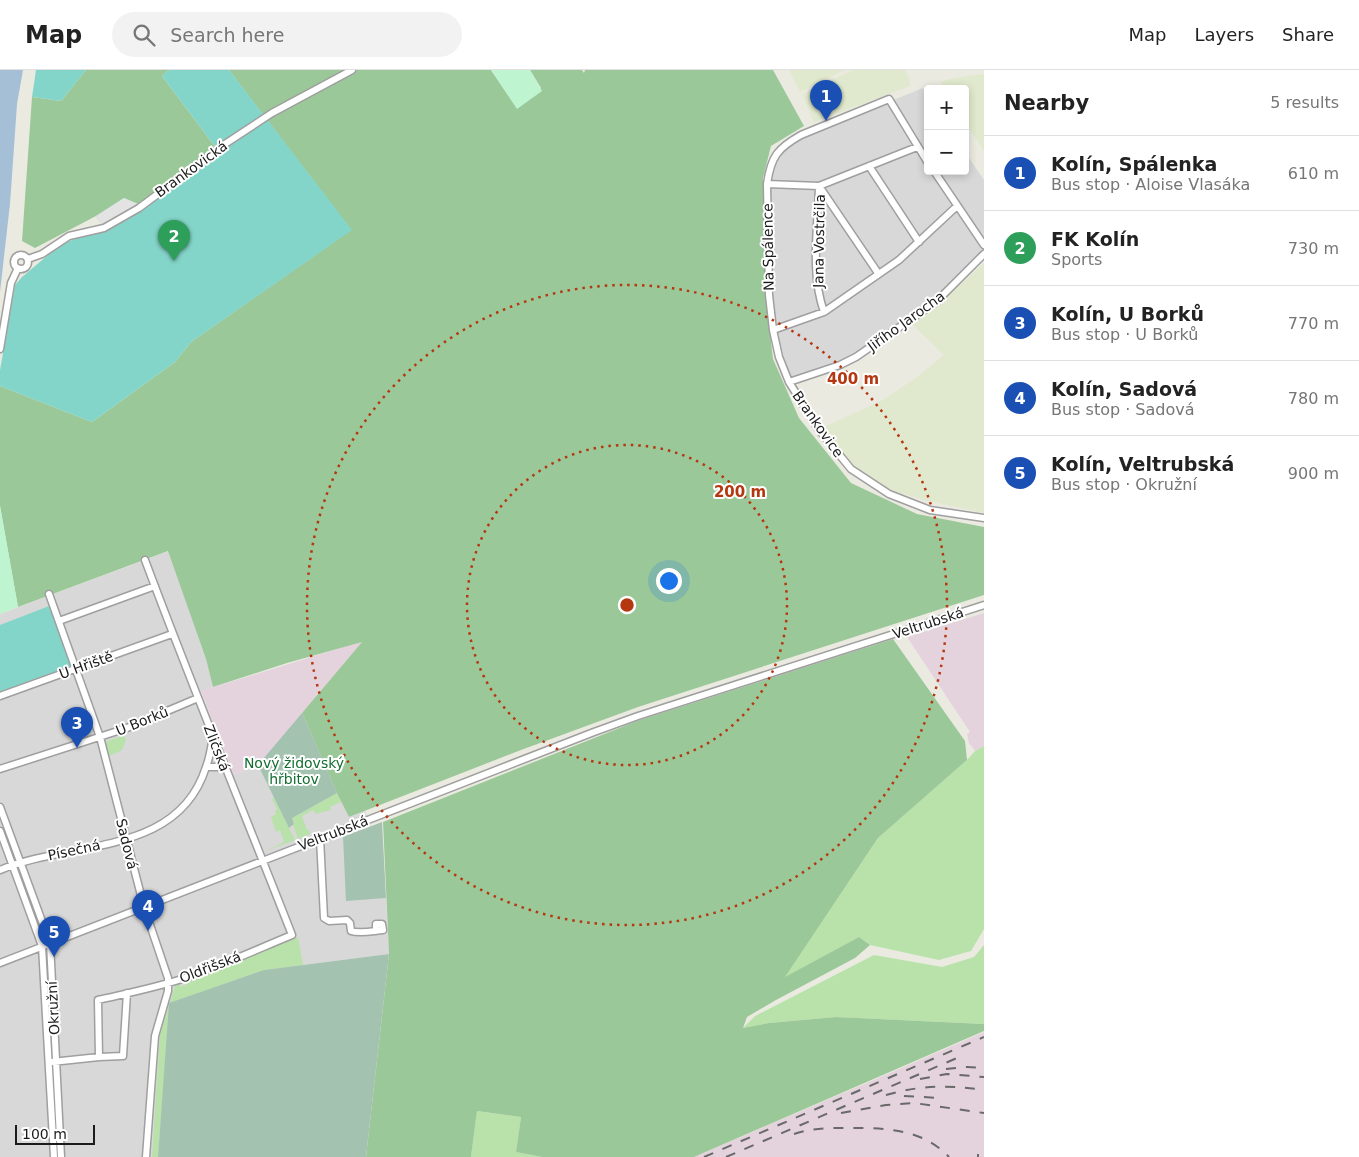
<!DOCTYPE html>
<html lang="en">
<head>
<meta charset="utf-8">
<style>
  body { margin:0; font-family:"DejaVu Sans",sans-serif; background:#f2f2f2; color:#222 }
  .controls { position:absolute; right:15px; top:15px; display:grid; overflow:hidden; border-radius:5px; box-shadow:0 2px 8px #0003 }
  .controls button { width:45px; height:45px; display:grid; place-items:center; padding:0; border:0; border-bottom:1px solid #e0e0e0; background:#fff; color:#222; font:25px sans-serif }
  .scale { position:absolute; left:15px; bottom:12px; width:80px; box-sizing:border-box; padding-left:5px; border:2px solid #1b1b1b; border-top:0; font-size:14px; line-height:18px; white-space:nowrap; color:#1b1b1b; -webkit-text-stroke:4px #fff; paint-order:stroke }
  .you { position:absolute; left:668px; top:510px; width:18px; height:18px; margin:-12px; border:4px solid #fff; border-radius:50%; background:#1a73e8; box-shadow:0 0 0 8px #1a73e833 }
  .badge { display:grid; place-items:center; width:32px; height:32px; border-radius:50%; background:#db2777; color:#fff; font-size:16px; font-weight:700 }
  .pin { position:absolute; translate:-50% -41px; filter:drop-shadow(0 1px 2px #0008) }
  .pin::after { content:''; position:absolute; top:26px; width:18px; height:15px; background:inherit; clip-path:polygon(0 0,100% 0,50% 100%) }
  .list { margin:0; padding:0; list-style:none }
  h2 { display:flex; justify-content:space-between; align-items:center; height:65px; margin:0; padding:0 20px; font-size:21px }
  h2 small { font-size:16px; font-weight:400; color:#767676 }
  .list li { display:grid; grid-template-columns:32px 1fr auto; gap:15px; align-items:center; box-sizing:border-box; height:75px; padding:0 20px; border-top:1px solid #e0e0e0 }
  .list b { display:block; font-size:19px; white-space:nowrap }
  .list p { margin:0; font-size:16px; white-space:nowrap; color:#767676 }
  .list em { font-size:16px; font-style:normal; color:#767676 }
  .icon { flex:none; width:28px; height:28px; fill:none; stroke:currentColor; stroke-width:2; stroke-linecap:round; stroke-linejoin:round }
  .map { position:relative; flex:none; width:984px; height:1087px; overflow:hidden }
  header { display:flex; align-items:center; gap:30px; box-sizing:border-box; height:70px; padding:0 25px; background:#fff; border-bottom:1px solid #e0e0e0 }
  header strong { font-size:24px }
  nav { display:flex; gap:28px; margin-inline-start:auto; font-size:18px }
  .search { width:350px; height:45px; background:#f2f2f2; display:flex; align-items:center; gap:12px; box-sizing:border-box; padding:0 18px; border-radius:28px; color:#767676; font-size:19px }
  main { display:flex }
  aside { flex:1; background:#fff }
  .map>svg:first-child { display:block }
</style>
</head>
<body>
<header>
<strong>Map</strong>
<div class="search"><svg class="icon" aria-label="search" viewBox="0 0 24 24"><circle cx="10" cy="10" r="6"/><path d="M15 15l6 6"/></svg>Search here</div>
<nav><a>Map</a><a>Layers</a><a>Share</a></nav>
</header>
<main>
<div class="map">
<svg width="984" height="1087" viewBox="0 0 984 1087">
  <rect width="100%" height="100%" fill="#ebeae1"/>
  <!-- residential -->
  <path fill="#d9d8d8" d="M923 18 928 26V101H965V82L984 110V182L934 229 849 287 790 308 775 256 770 193 769 114 777 86 802 67Z
    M169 481 206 589 213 617 201 622 234 705 258 695 302 643 349 747 365 741 371 756 346 830 386 828 389 884 264 900 170 933 158 1087H0V544Z"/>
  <!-- industrial -->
  <path fill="#e4d3dd" d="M984 543V676L975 681 969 673 967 664 970 662 907 567Z
    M363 571 258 695 234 705 201 621Z
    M984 962V1087H694L890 1003Z"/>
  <!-- farmland -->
  <path fill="#e0e9cd" d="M789 0H845L800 22Z
    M853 0H905L909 8 910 16 814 52 802 24Z
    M984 4V81L965 52V19H945L941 12 954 8Z
    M984 193V443L924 430 896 422 877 414 863 405 848 392 826 360V356L881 331 916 308 944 285 912 254 939 234Z"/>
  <!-- grass -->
  <path fill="#b8e2aa" d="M124 665 126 670 122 680 109 686 105 672Z
    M984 676V859L971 881 939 890 870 875 859 867 784 908 878 768 967 690 975 681Z
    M337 723 341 732 330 737 331 740 315 744 313 740 302 746 307 760H309L310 764 298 769 293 755 294 754 292 748Z
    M274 728 295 770 266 781 284 772 280 760 276 762 271 747 276 744 275 741 277 739 272 729Z
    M298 867 303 895 264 900 170 933 175 916 179 911 181 917 186 915 185 912 190 910V908L246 888Z
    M984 875V954L836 947 769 953 743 958 755 946 874 885 942 897 974 887Z
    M169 936 158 1087H152L160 964Z
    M477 1041 521 1047 516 1082 542 1087H471Z"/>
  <!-- forest -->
  <path fill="#9bc899" d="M86 0H169L162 6 216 78 138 134 124 128 96 146 35 178 22 171 32 27 61 31Z
    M229 0H491L517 38 541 18 530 0H582L584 3 585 0H773L804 56 771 76 763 108 768 200 764 212 773 289 799 348 851 413 917 444 984 457V525L638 637 521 680 349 747 337 723 302 643 362 572 287 593 213 617 206 589 168 481 18 537 0 436V316L92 352 175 292 191 272 351 160Z
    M893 569 965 671 967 690 878 768 785 907 859 867 870 875 855 888 776 930 747 947 743 958 769 953 836 947 984 954V961L694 1087H542L516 1082 521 1047 477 1041 471 1087H366L389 884 383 752 637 651Z"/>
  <!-- cemetery -->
  <path fill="#a4c2b0" d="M302 643 337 723 292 748 294 754 289 758 258 695Z
    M382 752 386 828 346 831 343 767Z
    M389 884 366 1087H158L169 933 264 900Z"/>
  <!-- park -->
  <path fill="#bff4d0" d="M491 0H530L542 21 517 39Z
    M0 436 18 537 0 544Z"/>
  <!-- pitch -->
  <path fill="#84d5c9" d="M36 0H86L61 31 32 27Z
    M169 0H229L352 160 191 272 175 292 92 352 0 316V300L15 215 22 207 60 175 104 157 96 146 124 128 138 134 216 78 162 6Z
    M49 536 71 597 0 623V555Z"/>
  <!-- parking -->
  <path fill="#e3e3e3" d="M124 128 138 134 104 157 96 146Z"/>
  <!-- water -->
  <path fill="#a4bfd6" d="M0 0H23L17 34 10 134 0 222Z"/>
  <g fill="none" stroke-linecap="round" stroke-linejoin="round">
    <!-- minor casing -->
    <g stroke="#9f9f9f" stroke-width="9">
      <path id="minor" d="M928 93 889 29 801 65C778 78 771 86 767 114L769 225 773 260 779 287 789 312 819 360 851 399 889 424 930 440 984 448
        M869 96 919 172
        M934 101 984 175
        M767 114 819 116 917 77
        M819 116C818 158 810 202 824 242
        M819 116 878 203
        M14 192a7 7 0 1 1 14 0a7 7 0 1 1-14 0Z
        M28 189 42 184 69 166 104 158 139 138 225 74 272 43 352 0
        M773 260 824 242 899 190 957 136
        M0 279 11 213 18 198
        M789 312 840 295 856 287 936 232 984 184
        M49 524 100 667 144 837 168 908V921L155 966 146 1087
        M59 551 155 516
        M0 626 172 564
        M206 697H224
        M0 699 127 658 198 628
        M0 737 50 873 61 1087
        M0 761 42 876 54 1087
        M320 768 324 848 329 851 347 850 350 853 351 861C360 864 373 861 383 860L382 854H376V861
        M0 800C71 770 178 787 206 697 210 687 211 677 213 667
        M0 893 594 662 638 646 984 535
        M127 923 123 986 99 987 98 930C128 923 159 917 188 907 223 895 258 879 292 865 243 740 192 616 145 490
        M52 992 99 987"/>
    </g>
    <!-- minor -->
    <use href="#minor" stroke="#fff" stroke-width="6"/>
    <!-- rail -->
    <path stroke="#696969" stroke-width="2" stroke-dasharray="10 10" stroke-linecap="butt" d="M946 999 967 997 984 998
      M920 1009 947 1004 984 1007
      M886 1025C921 1015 948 1015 984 1020
      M904 1026 940 1028
      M841 1043 886 1035 914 1033 984 1043
      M794 1064C812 1058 830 1058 848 1058 884 1058 922 1058 949 1087
      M978 1084V1087
      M704 1087 984 967
      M726 1087 964 985"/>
  </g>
  <!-- distance rings -->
  <g fill="none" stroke="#b53710" stroke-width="2.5" stroke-dasharray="2.5 5">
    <circle cx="627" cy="535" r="160"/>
    <circle cx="627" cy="535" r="320"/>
  </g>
  <g text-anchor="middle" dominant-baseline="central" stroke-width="4" stroke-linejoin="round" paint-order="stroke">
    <!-- street labels -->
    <g font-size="14" fill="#1b1b1b" stroke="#fff">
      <text transform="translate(191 99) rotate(-36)">Brankovická</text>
      <text transform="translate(819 171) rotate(-89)">Jana Vostrčila</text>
      <text transform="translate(768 177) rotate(-91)">Na Spálence</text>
      <text transform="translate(906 251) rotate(-36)">Jiřího Jarocha</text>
      <text transform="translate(818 354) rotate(55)">Brankovice</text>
      <text transform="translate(928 553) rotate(-18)">Veltrubská</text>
      <text transform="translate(86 595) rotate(-20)">U Hřiště</text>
      <text transform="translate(142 651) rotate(-22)">U Borků</text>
      <text transform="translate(217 678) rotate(69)">Zličská</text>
      <text transform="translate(333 763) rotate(-21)">Veltrubská</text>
      <text transform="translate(127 774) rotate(76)">Sadová</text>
      <text transform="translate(74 780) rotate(-12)">Písečná</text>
      <text transform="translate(210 897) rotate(-21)">Oldřišská</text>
      <text transform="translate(53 938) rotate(-93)">Okružní</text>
    </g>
    <!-- park labels -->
    <g font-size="14" fill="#146d30" stroke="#fff">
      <text x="294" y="693">Nový židovský<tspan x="294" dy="16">hřbitov</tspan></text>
    </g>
  </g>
  <circle cx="627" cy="535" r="8" fill="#b53710" stroke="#fff" stroke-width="2.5"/>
  <g font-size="15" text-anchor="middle" font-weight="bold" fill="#b53710" stroke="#fff" stroke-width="4" stroke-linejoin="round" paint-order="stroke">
    <text x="853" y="314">400 m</text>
    <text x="740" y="427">200 m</text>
  </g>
</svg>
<div class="controls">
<button>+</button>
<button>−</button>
</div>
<div class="scale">100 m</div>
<div class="you"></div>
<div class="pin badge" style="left:826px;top:51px;background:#1a4fb4">1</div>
<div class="pin badge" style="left:174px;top:191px;background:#2e9e5b">2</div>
<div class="pin badge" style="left:77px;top:678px;background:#1a4fb4">3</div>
<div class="pin badge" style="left:148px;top:861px;background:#1a4fb4">4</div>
<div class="pin badge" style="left:54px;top:887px;background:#1a4fb4">5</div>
</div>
<aside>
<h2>Nearby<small>5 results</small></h2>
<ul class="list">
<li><span class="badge" style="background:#1a4fb4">1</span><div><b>Kolín, Spálenka</b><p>Bus stop · Aloise Vlasáka</p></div><em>610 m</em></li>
<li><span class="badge" style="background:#2e9e5b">2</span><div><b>FK Kolín</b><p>Sports</p></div><em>730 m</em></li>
<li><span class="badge" style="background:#1a4fb4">3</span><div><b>Kolín, U Borků</b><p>Bus stop · U Borků</p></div><em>770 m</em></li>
<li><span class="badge" style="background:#1a4fb4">4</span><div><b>Kolín, Sadová</b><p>Bus stop · Sadová</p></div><em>780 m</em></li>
<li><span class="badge" style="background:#1a4fb4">5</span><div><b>Kolín, Veltrubská</b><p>Bus stop · Okružní</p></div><em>900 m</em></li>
</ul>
</aside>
</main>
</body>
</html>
